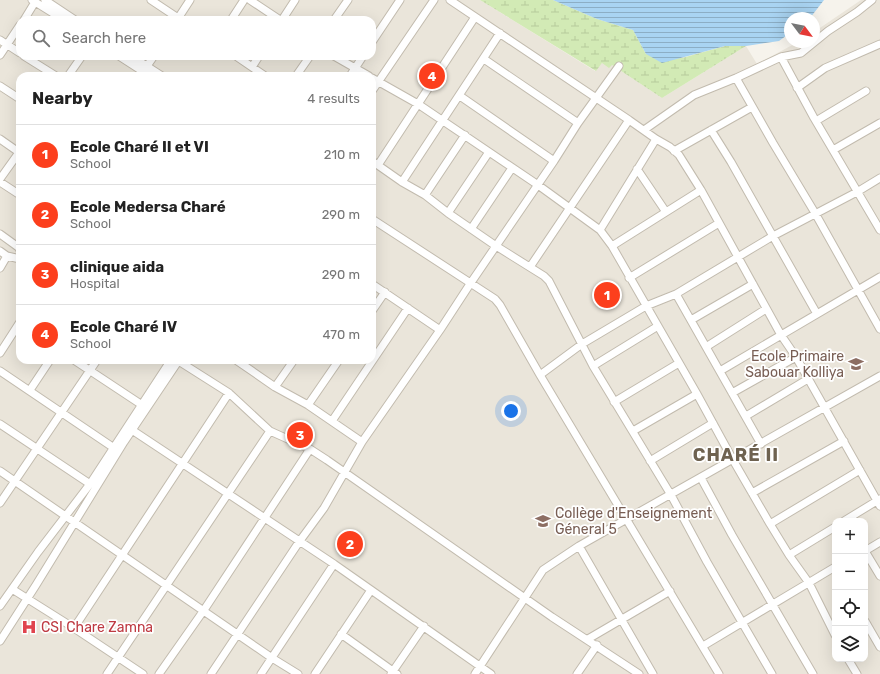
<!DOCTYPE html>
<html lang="en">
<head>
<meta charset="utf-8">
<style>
  body { margin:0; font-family:Rubik,sans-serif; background:#f2f2f2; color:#222 }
  .controls { position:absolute; right:12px; bottom:12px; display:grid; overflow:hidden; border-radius:8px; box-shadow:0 4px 16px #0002 }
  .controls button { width:36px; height:36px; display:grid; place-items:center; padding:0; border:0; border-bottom:1px solid #e0e0e0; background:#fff; color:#222; font:20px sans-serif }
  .compass { position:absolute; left:784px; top:12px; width:36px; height:36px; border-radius:50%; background:#fff; box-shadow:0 4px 16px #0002; rotate:122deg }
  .you { position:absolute; left:511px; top:411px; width:14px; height:14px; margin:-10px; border:3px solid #fff; border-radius:50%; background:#1a73e8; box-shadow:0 0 0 6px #1a73e833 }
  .badge { display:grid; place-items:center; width:26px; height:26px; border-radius:50%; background:#fc3f1d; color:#fff; font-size:13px; font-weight:700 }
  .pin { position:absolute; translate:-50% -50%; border:2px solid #fff; box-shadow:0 1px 4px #0006 }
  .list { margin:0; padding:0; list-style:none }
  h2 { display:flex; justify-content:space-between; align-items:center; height:52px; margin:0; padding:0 16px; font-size:17px }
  h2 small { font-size:13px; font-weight:400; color:#767676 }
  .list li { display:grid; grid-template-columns:26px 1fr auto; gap:12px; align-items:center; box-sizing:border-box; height:60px; padding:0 16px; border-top:1px solid #e0e0e0 }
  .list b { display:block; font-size:15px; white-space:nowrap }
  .list p { margin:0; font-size:13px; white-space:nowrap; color:#767676 }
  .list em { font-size:13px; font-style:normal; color:#767676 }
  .icon { flex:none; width:22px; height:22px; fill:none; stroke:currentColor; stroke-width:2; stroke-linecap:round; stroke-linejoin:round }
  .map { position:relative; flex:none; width:880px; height:674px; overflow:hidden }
  .search { position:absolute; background:#fff; box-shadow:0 4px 16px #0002; left:16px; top:16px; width:360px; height:44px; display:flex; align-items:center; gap:10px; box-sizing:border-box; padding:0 14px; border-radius:12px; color:#767676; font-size:15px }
  .panel { position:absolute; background:#fff; box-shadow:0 4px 16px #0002; left:16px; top:72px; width:360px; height:292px; border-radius:12px }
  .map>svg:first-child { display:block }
</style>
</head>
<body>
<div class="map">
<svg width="880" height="674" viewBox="0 0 880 674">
  <defs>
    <pattern id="wetland-marsh" width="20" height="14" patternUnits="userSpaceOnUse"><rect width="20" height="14" fill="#d2eab5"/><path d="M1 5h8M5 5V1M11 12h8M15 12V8" fill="none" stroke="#b6ca9c"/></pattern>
    <pattern id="water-rules" width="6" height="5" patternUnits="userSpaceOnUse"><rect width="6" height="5" fill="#a9d4f2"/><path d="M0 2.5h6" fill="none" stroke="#8caec5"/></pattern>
  </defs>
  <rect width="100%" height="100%" fill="#f6f3ec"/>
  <!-- residential -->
  <path fill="#eae5da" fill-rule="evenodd" d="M0 0H480L595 71 602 63 612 65 662 98 746 46 757 64 798 42H814V32L861 0H880V674H0ZM20 20H372V56H20ZM20 76H372V360H20ZM835 521H865V659H835Z"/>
  <!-- wetland -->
  <path fill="url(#wetland-marsh)" d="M480 0H553L597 19 633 30 646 54 682 58 725 46H746L662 98 612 65 609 68 602 63 596 71Z"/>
  <!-- water -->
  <path fill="url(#water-rules)" d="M553 0H824L810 18H790V33L779 41 746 46H725L662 63 646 54 633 30 597 19Z"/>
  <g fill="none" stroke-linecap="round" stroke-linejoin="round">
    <!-- minor casing -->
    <g stroke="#c2bbae" stroke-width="9">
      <path id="minor" d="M32 0 64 20
        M45 0 75 20
        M151 0 181 20
        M250 0 280 20
        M450 0 629 120 656 139 670 147 679 155 701 190 781 335 796 357 880 506
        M24 20 35 2
        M177 20 190 0
        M231 20 244 0
        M282 20 295 0
        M334 20 348 0
        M0 40 20 53
        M372 42 400 0
        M0 55 20 25
        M24 56 56 76
        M119 56 150 76
        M131 56 162 76
        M236 56 265 76
        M334 56 369 76
        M781 57 814 118 880 230
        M484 59 578 123
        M147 66 154 56
        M252 67 259 56
        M68 76 82 56
        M296 76 310 56
        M350 76 363 56
        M372 78 418 104 538 185 600 230 612 246 697 394 733 460 770 524 789 555 809 583 835 635
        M736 78 773 143 815 213 880 329
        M0 86 20 99
        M797 88 825 68 880 44
        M372 91 434 0
        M460 96 554 161
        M816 121 866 91
        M644 130 694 95 736 78 781 57 801 53 828 31 857 12 872 0
        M711 130 731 162 817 314
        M0 139 20 153
        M833 150 880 123
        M674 151 752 107
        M372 161 402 182 425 195 448 213 496 246 544 276 549 281 593 366 671 495 707 562 772 674
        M378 165 475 17
        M637 169 666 212
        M0 179 20 151
        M0 182 20 195
        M402 182 500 33
        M425 195 465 135
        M448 213 489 152
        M372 219 495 299 500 305 540 375 719 674
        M471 229 512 168
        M600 230 656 139
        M0 234 18 247 20 250
        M612 246 701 190
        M0 251 7 256 20 259
        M530 267 629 120
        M0 268 7 256
        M629 278 719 223
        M372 284 440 330
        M676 294 761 444
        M372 311 385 292
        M691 320 753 284
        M706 347 766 309
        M0 353 20 322
        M74 360 142 405
        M177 360 229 393 270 431 310 449 327 460 552 617 639 674
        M236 360 275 387 308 405 362 442
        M593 366 658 326
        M0 371 114 448
        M720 371 880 277
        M540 375 582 344 646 306 676 294 773 236 857 192 880 178
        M275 387 294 360
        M30 390 50 360
        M732 393 796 357
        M614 402 679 363
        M308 405 339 360
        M746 416 808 379
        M332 421 408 308
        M0 424 90 484
        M132 430 334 564 491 674
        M633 431 697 394
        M650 461 713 423
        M0 471 272 658 298 674
        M701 478 732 535 813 674
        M752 493 844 441
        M0 503 97 360
        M844 521 880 499
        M770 524 860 470
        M579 546 653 674
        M865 551 880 576
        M865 551 880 542
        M789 555 835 527
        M12 589 74 628 143 674
        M0 606 38 552 90 484 171 360
        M865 621 880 647
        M74 628 229 393
        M341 634 397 674
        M588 639 670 591
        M0 641 36 585 124 442 179 360
        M703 646 835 567
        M848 659 857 674
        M107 674 270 431
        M159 674 204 610 310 449
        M211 674 299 542 324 508 362 442 440 330 470 284 554 161 578 123 619 66
        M261 674 334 564
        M315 674 371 590
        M391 674 424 626
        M475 674 543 570 579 546 880 376
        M577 674 597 645"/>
    </g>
    <!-- minor -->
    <use href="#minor" stroke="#fff" stroke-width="7"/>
  </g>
  <!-- icons -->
  <defs>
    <g id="school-bare" transform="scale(1.2)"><path d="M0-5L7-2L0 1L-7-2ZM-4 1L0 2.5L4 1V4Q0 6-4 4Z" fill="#8d6e63" stroke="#fff" stroke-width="2.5" paint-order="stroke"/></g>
    <g id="hospital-bare" transform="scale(1.2)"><path d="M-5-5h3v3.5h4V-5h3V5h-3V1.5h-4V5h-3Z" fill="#e0444e" stroke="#fff" stroke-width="2.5" paint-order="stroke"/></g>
  </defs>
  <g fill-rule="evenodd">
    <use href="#school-bare" x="856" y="364"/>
    <use href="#school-bare" x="543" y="521"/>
    <use href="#hospital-bare" x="29" y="627"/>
  </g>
  <g text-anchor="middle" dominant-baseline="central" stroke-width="3.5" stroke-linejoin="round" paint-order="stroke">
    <!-- education labels -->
    <g font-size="14" fill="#785e54" stroke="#fff" text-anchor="end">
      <text x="844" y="356">Ecole Primaire<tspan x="844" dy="16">Sabouar Kolliya</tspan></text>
      <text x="555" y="513" text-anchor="start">Collège d'Enseignement<tspan x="555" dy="16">Géneral 5</tspan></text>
    </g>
    <!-- health labels -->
    <g font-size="14" fill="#be3a42" stroke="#fff" text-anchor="start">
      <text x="41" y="627">CSI Chare Zamna</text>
    </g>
    <!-- district labels -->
    <g font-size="18" font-weight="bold" letter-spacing="1" fill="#6e6250" stroke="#fff">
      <text x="736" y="455">CHARÉ II</text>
    </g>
  </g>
</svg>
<div class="controls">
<button>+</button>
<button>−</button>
<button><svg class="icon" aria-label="locate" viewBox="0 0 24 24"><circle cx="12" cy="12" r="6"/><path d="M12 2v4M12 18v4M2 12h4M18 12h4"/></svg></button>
<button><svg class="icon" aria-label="layers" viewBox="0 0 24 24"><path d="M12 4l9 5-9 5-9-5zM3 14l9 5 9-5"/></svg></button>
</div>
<svg class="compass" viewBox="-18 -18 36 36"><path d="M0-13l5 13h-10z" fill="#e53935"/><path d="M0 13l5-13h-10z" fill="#767676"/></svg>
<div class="you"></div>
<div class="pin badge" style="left:607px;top:295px">1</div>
<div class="pin badge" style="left:350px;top:544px">2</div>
<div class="pin badge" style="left:300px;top:435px">3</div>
<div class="pin badge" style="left:432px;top:76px">4</div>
<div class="search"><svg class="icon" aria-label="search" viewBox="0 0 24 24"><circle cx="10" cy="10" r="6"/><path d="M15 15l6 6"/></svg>Search here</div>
<section class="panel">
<h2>Nearby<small>4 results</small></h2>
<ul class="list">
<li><span class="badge">1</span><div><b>Ecole Charé II et VI</b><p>School</p></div><em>210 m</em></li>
<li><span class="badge">2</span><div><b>Ecole Medersa Charé</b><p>School</p></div><em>290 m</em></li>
<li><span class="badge">3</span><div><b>clinique aida</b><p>Hospital</p></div><em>290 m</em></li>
<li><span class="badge">4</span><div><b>Ecole Charé IV</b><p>School</p></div><em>470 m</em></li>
</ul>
</section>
</div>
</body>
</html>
